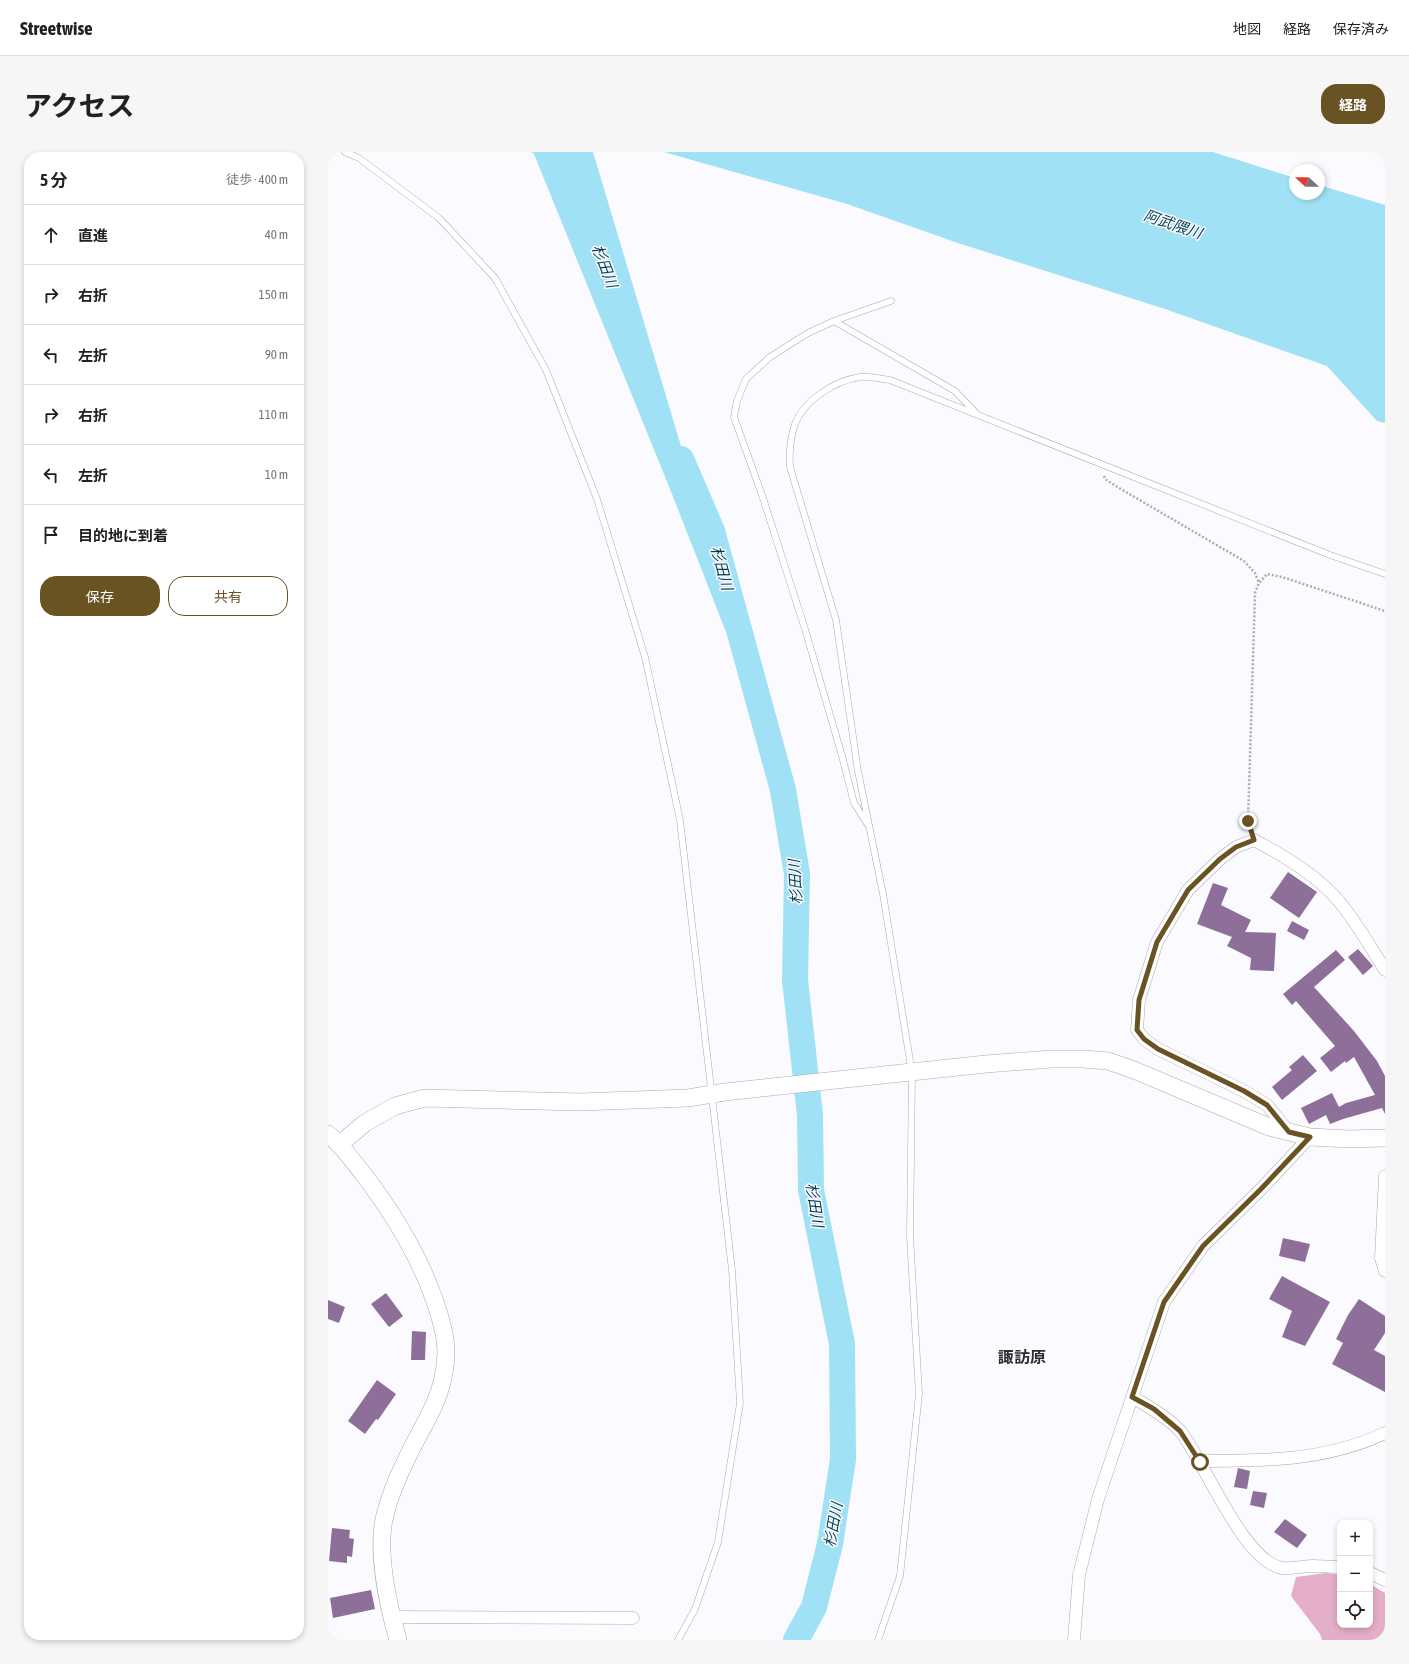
<!DOCTYPE html>
<html lang="ja">
<head>
<meta charset="utf-8">
<style>
  body { margin:0; font-family:"Asap Condensed","Noto Sans JP",sans-serif; background:#f6f6f6; color:#202124 }
  .controls { position:absolute; right:12px; bottom:12px; display:grid; overflow:hidden; border-radius:8px; box-shadow:0 2px 6px #0003 }
  .controls button { width:36px; height:36px; display:grid; place-items:center; padding:0; border:0; border-bottom:1px solid #e0e0e0; background:#fff; color:#202124; font:20px sans-serif }
  .compass { position:absolute; left:961px; top:12px; width:36px; height:36px; border-radius:50%; background:#fff; box-shadow:0 2px 6px #0003; rotate:291deg }
  .stop { position:absolute; width:12px; height:12px; margin:-9px; border:3px solid #695323; border-radius:50%; background:#fff }
  .stop.end { background:#695323; border-color:#fff; box-shadow:0 1px 4px #0008 }
  .list { margin:0; padding:0; list-style:none }
  h2 { display:flex; justify-content:space-between; align-items:center; height:52px; margin:0; padding:0 16px; font-size:17px }
  h2 small { font-size:13px; font-weight:400; color:#757577 }
  .list li { display:grid; grid-template-columns:26px 1fr auto; gap:12px; align-items:center; box-sizing:border-box; height:60px; padding:0 16px; border-top:1px solid #e0e0e0 }
  .list b { display:block; font-size:15px; white-space:nowrap }
  .list em { font-size:13px; font-style:normal; color:#757577 }
  .actions { display:flex; gap:8px; padding:12px 16px }
  .actions a { flex:1; padding:9px 0; border:1px solid #695323; border-radius:16px; text-align:center; font-size:14px; color:#695323 }
  .actions .main { background:#695323; color:#fff }
  .icon { flex:none; width:22px; height:22px; fill:none; stroke:currentColor; stroke-width:2; stroke-linecap:round; stroke-linejoin:round }
  .map { position:relative; flex:none; width:1057px; height:1488px; overflow:hidden; border-radius:16px }
  header { display:flex; align-items:center; gap:24px; box-sizing:border-box; height:56px; padding:0 20px; background:#fff; border-bottom:1px solid #e0e0e0 }
  header strong { font-size:19px }
  nav { display:flex; gap:22px; margin-inline-start:auto; font-size:14px }
  .intro { display:flex; align-items:center; justify-content:space-between; box-sizing:border-box; height:96px; padding:0 24px }
  h1 { margin:0; font-size:28px }
  .button { padding:10px 18px; border-radius:16px; background:#695323; color:#fff; font-size:14px; font-weight:700 }
  main { display:flex; gap:24px; padding:0 24px }
  aside { flex:1; background:#fff; border-radius:16px; box-shadow:0 2px 6px #0003 }
  .map>svg:first-child { display:block }
</style>
</head>
<body>
<header>
<strong>Streetwise</strong>
<nav><a>地図</a><a>経路</a><a>保存済み</a></nav>
</header>
<div class="intro"><h1>アクセス</h1><a class="button">経路</a></div>
<main>
<aside>
<h2>5 分<small>徒歩 · 400 m</small></h2>
<ul class="list">
<li><svg class="icon" aria-label="ahead" viewBox="0 0 24 24"><path d="M12 20V5M6 11l6-6 6 6"/></svg><div><b>直進</b></div><em>40 m</em></li>
<li><svg class="icon" aria-label="right" viewBox="0 0 24 24"><path d="M7 20v-9h11M14 6l5 5-5 5"/></svg><div><b>右折</b></div><em>150 m</em></li>
<li><svg class="icon" aria-label="left" viewBox="0 0 24 24"><path d="M17 20v-9H6M10 6l-5 5 5 5"/></svg><div><b>左折</b></div><em>90 m</em></li>
<li><svg class="icon" aria-label="right" viewBox="0 0 24 24"><path d="M7 20v-9h11M14 6l5 5-5 5"/></svg><div><b>右折</b></div><em>110 m</em></li>
<li><svg class="icon" aria-label="left" viewBox="0 0 24 24"><path d="M17 20v-9H6M10 6l-5 5 5 5"/></svg><div><b>左折</b></div><em>10 m</em></li>
<li><svg class="icon" aria-label="arrive" viewBox="0 0 24 24"><path d="M6 21V4h12l-3 4 3 4H6"/></svg><div><b>目的地に到着</b></div></li>
</ul>
<div class="actions"><a class="main">保存</a><a>共有</a></div>
</aside>
<div class="map">
<svg width="1057" height="1488" viewBox="0 0 1057 1488">
  <rect width="100%" height="100%" fill="#fafaff"/>
  <!-- forest -->
  <path fill="#e4aec8" d="M998 1421 1012 1423V1473H1042V1432L1057 1441V1488H994L992 1482 963 1444 968 1425Z"/>
  <!-- water -->
  <path fill="#a0e1f6" d="M203 0H265L443 595 344 342 206 2Z
    M336 0H885L967 26V42H991V33L1057 53V271L1049 269 999 214 837 157 630 91 519 52Z"/>
  <g fill="none" stroke-linecap="round" stroke-linejoin="round">
    <!-- river -->
    <path stroke="#a0e1f6" stroke-width="26" d="M353 307 384 379 455 638 469 722 467 828 482 963 483 1038 514 1192 515 1307 502 1392 486 1455 468 1488"/>
  </g>
  <!-- building -->
  <path fill="#8d6f99" d="M960 720 989 740 971 766 942 746Z
    M885 731 900 736 893 753 923 768 917 780 948 781 946 819 922 818 923 806 899 794 904 785 869 772Z
    M964 769 981 778 976 788 959 779Z
    M1030 797 1045 814 1035 823 1020 805Z
    M1008 798 1017 808 986 835 1026 879 1049 909 1057 924V962L1054 956 1015 967 1002 972 998 963 981 972 973 956 1004 941 1011 955 1018 951 1047 943 1026 905 1018 911 1017 909 1003 920 992 906 1007 894 968 849 964 853 955 842Z
    M975 903 989 919 954 948 944 935 964 918 961 915Z
    M955 1086 982 1092 977 1110 951 1104Z
    M954 1124 1002 1150 977 1194 954 1185 964 1159 941 1147Z
    M58 1141 75 1164 61 1175 43 1152Z
    M1031 1147 1057 1164V1181L1046 1198 1057 1204V1240L1004 1212 1015 1191 1008 1187 1020 1163Z
    M0 1148 17 1155 11 1171 0 1167Z
    M84 1179 98 1180 97 1208H83Z
    M49 1228 68 1242 50 1268 48 1267 37 1282 20 1269Z
    M910 1316 922 1319 919 1337 906 1335Z
    M925 1339 939 1341 936 1356 922 1353Z
    M957 1367 979 1383 969 1396 946 1380Z
    M4 1376 22 1378 21 1386 26 1387 24 1405 19 1404V1411L1 1409Z
    M43 1438 47 1457 5 1466 2 1446Z"/>
  <g fill="none" stroke-linecap="round" stroke-linejoin="round">
    <!-- lane casing -->
    <g stroke="#a9aab0" stroke-width="7">
      <path id="lane" d="M17 0 31 6 111 66 167 126 218 218 269 347 317 505 352 668 404 1118 412 1251 390 1390 367 1457 350 1488
        M506 169 627 239 647 260
        M540 673 526 651 514 604 477 477 434 343 406 265 409 249 418 227 442 205 480 181 506 169 563 149
        M550 1488 572 1424 591 1242 582 1084 584 921 555 742 530 619 508 468 462 315C461 301 462 289 466 275 474 249 506 229 532 225 541 224 553 227 562 228L1002 403 1057 422"/>
    </g>
    <!-- street casing -->
    <g stroke="#a9aab0" stroke-width="13">
      <path id="street" d="M961 980 939 953 916 939 830 897 816 887 809 878 811 848 829 790 860 738 892 707 908 695 926 688C955 703 988 723 1009 747 1026 766 1043 796 1057 818
        M1057 1024 1053 1106 1057 1119
        M804 1245C820 1254 841 1266 853 1280 877 1311 915 1409 954 1416 964 1417 975 1414 985 1414 994 1414 1003 1415 1012 1415
        M872 1309C936 1309 998 1309 1057 1281
        M1042 1421 1057 1428
        M65 1465 305 1466
        M746 1488 751 1423 770 1347 836 1150 875 1094 933 1037 982 985"/>
    </g>
    <!-- secondary casing -->
    <g stroke="#a9aab0" stroke-width="18">
      <path id="secondary" d="M0 982C14 993 24 1008 36 1023 71 1069 103 1123 116 1181 119 1195 118 1212 115 1226 109 1255 91 1280 79 1306 70 1324 62 1343 57 1363 48 1398 60 1453 70 1488
        M12 992 37 971 67 954 97 946 252 950 360 946 397 940 658 912 723 907H755L780 909 806 918 941 975 961 980 982 985 1021 987 1057 986"/>
    </g>
    <!-- path -->
    <path stroke="#acacb0" stroke-width="2.5" stroke-dasharray="2 2" stroke-linecap="butt" d="M776 324 777 327 791 336 916 409 927 421 931 431
      M922 677 920 669 927 441 931 431 939 422 954 425 1057 459"/>
    <!-- lane -->
    <use href="#lane" stroke="#fff" stroke-width="6"/>
    <!-- street -->
    <use href="#street" stroke="#fff" stroke-width="12"/>
    <!-- secondary -->
    <use href="#secondary" stroke="#fff" stroke-width="17"/>
  </g>
  <g fill="none" stroke-linecap="round" stroke-linejoin="round">
    <!-- route -->
    <path stroke="#695323" stroke-width="5" d="M872 1310 852 1279 826 1257 804 1245 836 1150 875 1094 933 1037 982 985 961 980 939 953 916 939 830 897 816 887 809 878 811 848 829 790 860 738 892 707 908 695 926 688 920 669"/>
  </g>
  <g text-anchor="middle" dominant-baseline="central" stroke-width="3" stroke-linejoin="round" paint-order="stroke">
    <!-- water labels -->
    <g font-size="15" font-style="italic" fill="#003e4c" stroke="#fafaff">
      <text transform="translate(845 72) rotate(19)">阿武隈川</text>
      <text transform="translate(277 114) rotate(69)">杉田川</text>
      <text transform="translate(394 416) rotate(75)">杉田川</text>
      <text transform="translate(467 730) rotate(-93)">杉田川</text>
      <text transform="translate(487 1053) rotate(81)">杉田川</text>
      <text transform="translate(505 1373) rotate(-80)">杉田川</text>
    </g>
    <!-- quarter labels -->
    <g font-size="16" font-weight="bold" fill="#2c2c31" stroke="#fafaff">
      <text x="694" y="1205">諏訪原</text>
    </g>
  </g>
</svg>
<div class="controls">
<button>+</button>
<button>−</button>
<button><svg class="icon" aria-label="locate" viewBox="0 0 24 24"><circle cx="12" cy="12" r="6"/><path d="M12 2v4M12 18v4M2 12h4M18 12h4"/></svg></button>
</div>
<svg class="compass" viewBox="-18 -18 36 36"><path d="M0-13l5 13h-10z" fill="#e53935"/><path d="M0 13l5-13h-10z" fill="#757577"/></svg>
<div class="stop" style="left:872px;top:1310px"></div>
<div class="stop end" style="left:920px;top:669px"></div>
</div>
</main>
</body>
</html>
